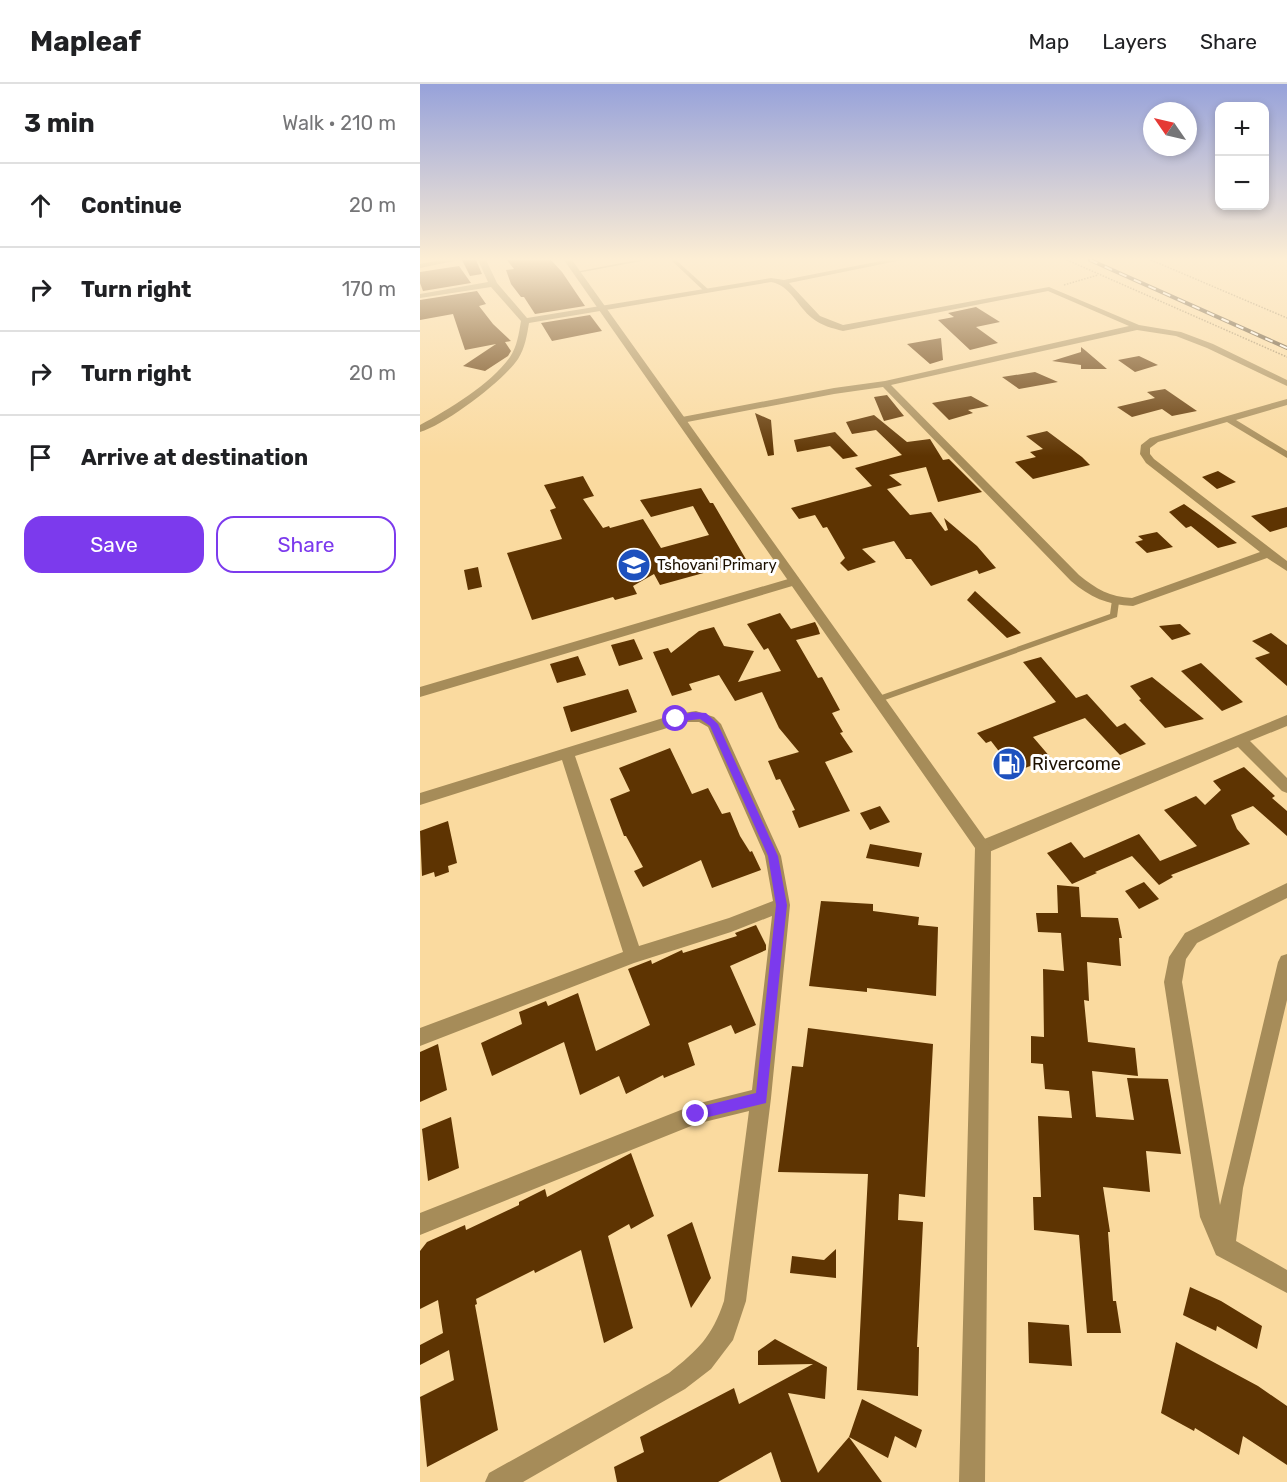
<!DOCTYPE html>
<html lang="en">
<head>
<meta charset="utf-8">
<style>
  body { margin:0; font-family:Rubik,sans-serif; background:#f2f2f2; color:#202124 }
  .controls { position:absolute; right:18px; top:18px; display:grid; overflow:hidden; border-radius:12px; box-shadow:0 3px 9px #0003 }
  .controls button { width:54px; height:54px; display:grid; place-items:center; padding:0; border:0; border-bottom:2px solid #e0e0e0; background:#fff; color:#202124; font:30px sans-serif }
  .compass { position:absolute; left:723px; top:18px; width:54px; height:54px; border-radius:50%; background:#fff; box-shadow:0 3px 9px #0003; rotate:304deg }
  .stop { position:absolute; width:18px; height:18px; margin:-14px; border:4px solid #7c3aed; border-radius:50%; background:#fff }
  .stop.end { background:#7c3aed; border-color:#fff; box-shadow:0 2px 6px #0008 }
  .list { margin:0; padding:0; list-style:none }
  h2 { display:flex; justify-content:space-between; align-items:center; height:78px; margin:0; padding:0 24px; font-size:26px }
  h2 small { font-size:20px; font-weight:400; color:#757577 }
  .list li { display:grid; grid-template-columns:39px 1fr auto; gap:18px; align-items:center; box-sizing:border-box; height:84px; padding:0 24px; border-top:2px solid #e0e0e0 }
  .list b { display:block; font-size:22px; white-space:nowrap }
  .list em { font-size:20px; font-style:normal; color:#757577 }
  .actions { display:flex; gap:12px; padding:18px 24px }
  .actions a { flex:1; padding:14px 0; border:2px solid #7c3aed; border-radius:18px; text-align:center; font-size:21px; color:#7c3aed }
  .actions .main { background:#7c3aed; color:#fff }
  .icon { flex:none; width:33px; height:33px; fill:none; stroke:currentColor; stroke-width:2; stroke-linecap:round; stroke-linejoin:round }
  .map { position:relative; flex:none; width:867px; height:1398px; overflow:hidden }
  header { display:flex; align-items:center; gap:36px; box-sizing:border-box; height:84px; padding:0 30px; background:#fff; border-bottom:2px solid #e0e0e0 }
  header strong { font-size:28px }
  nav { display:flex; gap:33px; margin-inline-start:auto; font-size:21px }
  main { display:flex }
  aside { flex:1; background:#fff }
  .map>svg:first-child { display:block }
</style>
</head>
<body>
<header>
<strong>Mapleaf</strong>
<nav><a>Map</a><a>Layers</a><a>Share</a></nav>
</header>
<main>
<aside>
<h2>3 min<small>Walk · 210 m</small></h2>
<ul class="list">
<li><svg class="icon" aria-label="ahead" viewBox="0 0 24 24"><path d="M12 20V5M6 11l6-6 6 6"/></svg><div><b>Continue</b></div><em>20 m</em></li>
<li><svg class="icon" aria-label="right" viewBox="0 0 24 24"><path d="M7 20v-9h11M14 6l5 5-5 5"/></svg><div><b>Turn right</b></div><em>170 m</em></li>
<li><svg class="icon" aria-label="right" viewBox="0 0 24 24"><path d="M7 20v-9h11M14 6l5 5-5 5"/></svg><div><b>Turn right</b></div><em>20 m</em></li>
<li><svg class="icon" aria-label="arrive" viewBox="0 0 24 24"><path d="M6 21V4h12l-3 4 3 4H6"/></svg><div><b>Arrive at destination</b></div></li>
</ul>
<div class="actions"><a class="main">Save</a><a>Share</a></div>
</aside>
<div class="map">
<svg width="867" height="1398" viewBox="0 0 867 1398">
  <rect width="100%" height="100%" fill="#fada9f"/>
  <!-- building -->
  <path fill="#5e3402" d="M42 176H56L62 190 50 192Z
    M87 176H131L142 188 165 222 115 230 104 213H101L91 200 86 186 94 185Z
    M39 182 51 199 3 207 0 199V188Z
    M57 207 66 220 59 222 73 240 91 257 85 258 91 267 88 272 65 287 43 282 76 260 45 266 33 230 0 236V216Z
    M556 223 580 238 556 243 578 259 550 266 518 236 534 233 528 229Z
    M170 231 182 247 132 257 121 239Z
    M521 254 523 276 510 280 487 260Z
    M661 263 666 267 687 285H661V281L632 277 661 268Z
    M719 272 738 281 715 288 698 276Z
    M615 288 638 298 599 305 582 293Z
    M745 305 777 327 752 332 742 325 712 333 697 323 735 314 727 308Z
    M467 311 484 332 464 337 454 313Z
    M551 312 569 322 548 326 553 329 529 336 512 319Z
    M335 329 351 336 354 371 348 372Z
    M454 331 487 358 510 355 523 376 529 375 562 408 518 418 506 383 469 391 482 401 467 405 490 431 511 428 525 447 528 446 524 434 557 462 576 484 559 490 557 486 511 502 491 475H486L474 457 442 465 456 478 428 487 420 479 425 474 407 443 403 444 395 431 379 435 371 424 452 402 435 384 482 371 456 346 432 350 426 338Z
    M627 347 662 373 670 381 613 395 595 378 616 373 610 368 623 365 606 352Z
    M415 348 438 372 423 375 410 362 377 368 374 356Z
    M798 387 816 398 797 405 782 393Z
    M163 392 174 412 163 415 183 444 189 442 190 444 223 435 241 464 289 451 273 422 231 433 220 416 281 404 290 419H293L327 477 240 501 234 490 213 502 217 510 195 516 193 513 112 536 87 469 142 455 130 426 136 424 124 401Z
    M764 420 788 437 817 459 798 464 771 442 766 444 749 428Z
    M867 423V443L850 448 831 432Z
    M737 448 753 463 727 469 715 458 723 456 718 452Z
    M58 483 62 503 48 506 44 486Z
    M555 507 601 549 587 554 547 516Z
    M360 529 371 545 395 538 398 544 400 550 376 556 398 594 402 593 420 626 412 629 423 648 420 649 433 668 405 678 430 727 379 744 372 727 375 726 360 695 356 696 348 677 379 668 359 644 342 608 315 617 299 591 269 600 272 606 252 612 233 568 248 564 251 569 279 547 294 543 304 562 334 567 318 598 361 587 348 564 344 566 327 540Z
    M760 540 771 550 752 556 739 542Z
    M851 549 867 561V602L835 574 850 569 832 557Z
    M214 555 223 575 199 582 191 561Z
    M158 572 166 591 137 599 130 580Z
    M621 573 656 614 667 610 697 643 705 639 726 660 700 671 665 634 613 653 631 674 595 688 571 657 566 659 557 649 636 618 603 578Z
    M781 579 823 618 802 627 761 587Z
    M732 593 784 635 745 644 719 616 721 615 710 602Z
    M208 605 217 628 151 648 143 623Z
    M250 664 272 710 288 704 302 730 310 728 320 752 330 768 332 767 341 786 292 804 281 776 223 803 214 787 223 783 206 752H204L190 715 210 707 199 684Z
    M824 683 855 712 852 714 867 727V752L833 722 811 731 817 745 830 760 751 791 753 793 739 801 712 772 675 788 677 789 652 800 627 769 651 758 664 774 719 750 740 777 777 762 744 726 776 712 785 721 801 706 793 697Z
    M460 722 470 738 450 746 440 729Z
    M28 737 37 779 28 782 29 788 15 793 14 788 2 792 0 747Z
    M450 760 502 769 499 783 446 774Z
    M724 798 739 815 719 825 705 807Z
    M637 801 659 803 661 833 698 834 702 854H699L701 882 667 878 669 917 664 916 668 958 715 964 718 992 672 987 676 1033 714 1036 707 994 748 995 761 1070 726 1067 730 1108 683 1103 690 1148H688L693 1217H696L701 1249H667L659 1151 614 1146 613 1113H621L618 1032 652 1034 649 1007 625 1005 623 980 611 979V952L624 953 623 885 644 887 641 849 618 848 616 829H638Z
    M401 817 453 820V827L499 833 498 841 518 843 516 912 447 904V908L389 902Z
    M336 841 346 861V866L310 882 336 941 315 950 311 941 268 959 275 981 244 994 243 991 206 1010 199 992 160 1011 144 958 72 992 61 959 102 940 99 928 126 917 128 922 158 909 176 967 230 941 208 885 231 876 232 880 262 866 263 869 317 852 315 849Z
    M388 944 513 960 505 1113 479 1110 478 1136 503 1138 497 1263H499L498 1312 437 1306 448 1090 358 1088 372 982 383 983Z
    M18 960 27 1006 0 1018V968Z
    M31 1033 39 1084 8 1097 2 1045Z
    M211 1069 234 1132 211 1145 209 1140 188 1152 213 1244 184 1259 161 1166 115 1189 114 1186 56 1215 57 1220 55 1221 78 1346 7 1383 0 1313 34 1296 29 1266 0 1281V1261L23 1249 18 1216 0 1225V1167L7 1158 45 1141 46 1146 99 1121V1118L125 1105 127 1113Z
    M272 1138 291 1194 271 1224 247 1151Z
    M416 1165V1194L370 1189 372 1172 404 1176Z
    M770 1203 801 1217 842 1242 837 1265 797 1242 796 1247 763 1231Z
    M608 1238 649 1241 652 1282 609 1279Z
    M355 1255 407 1283 405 1315 368 1309 398 1389 429 1353 462 1398H361L351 1368 298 1398H197L194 1383 224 1368 220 1353 314 1304 319 1320 393 1280 338 1281V1267Z
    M756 1258 838 1302 867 1322V1381L823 1352 819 1371 775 1344 774 1347 741 1329Z
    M442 1315 502 1346 496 1364 475 1352 468 1374 429 1353Z"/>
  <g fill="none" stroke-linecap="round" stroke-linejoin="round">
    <!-- path -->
    <path stroke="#988159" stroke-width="1.5" stroke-dasharray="1.5 1.5" stroke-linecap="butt" d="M647 176 867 273
      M731 176 867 234
      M644 201 678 191"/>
    <!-- service -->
    <path fill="#a68c59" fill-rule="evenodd" d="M217 176H227L157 189 155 188Z
      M251 176H256L289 206V208H285Z
      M692 516H695L699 518 697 533 462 617 459 618 455 615 456 613 690 530Z"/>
    <!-- minor -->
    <path fill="#a68c59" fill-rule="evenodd" d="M21 176H39L0 184V180Z
      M58 176H66L77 199 107 234 351 194 364 196 466 176H482L369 199 400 232 423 241 629 203 719 241 761 248 793 260 867 296V302L787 264 756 252 717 246 471 301 659 491C676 505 690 513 712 514L840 468 726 379 720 370 721 361 730 354 867 315V321L816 336 867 367V374L807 338 738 358 730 364V370L734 375 867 477V487L847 474 713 522C687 521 670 513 651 497L463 303 414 310 262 339 257 336 262 333 414 304 465 297 709 242 628 207 423 247C412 244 402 242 392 234 378 223 370 201 351 198L109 239C107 251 105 264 98 275 82 298 26 340 0 348V341C28 326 71 300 90 273 97 263 99 249 101 237L71 203 0 214V210L68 198Z
      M375 493 379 494V500L0 613V603Z
      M276 627 294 633 301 640 361 772 370 821 351 1014 326 1217 313 1256 291 1285 265 1305 103 1398H65L69 1389 249 1289C278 1266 292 1253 304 1217L329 1027 276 1040 0 1151V1129L276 1020 332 1006 352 832 311 848 214 879 0 962V944L203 868 142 676 0 721V709L256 630ZM267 638H279L288 643 345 772 353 817 309 834 219 862 155 672Z
      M867 631V642L830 657 867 694V709L862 707 818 663 569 768 563 769 557 768 555 763 557 758Z
      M867 799V814L777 859 766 875 762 898 800 1121 858 878 861 872 867 870V916L823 1104 816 1157 867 1186V1209L796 1171 780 1133 744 898 749 873 765 849Z"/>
    <!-- tertiary -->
    <path fill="#a68c59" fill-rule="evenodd" d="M144 176H152L571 763 565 1398H539L555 764Z"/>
    <!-- rail casing -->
    <g stroke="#46361e" stroke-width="4">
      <path id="rail" d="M670 176 867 264"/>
    </g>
    <!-- rail -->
    <use href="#rail" stroke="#fff" stroke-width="2" stroke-dasharray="8" stroke-linecap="butt"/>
  </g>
  <!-- sky -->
  <linearGradient id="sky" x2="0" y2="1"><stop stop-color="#97a2da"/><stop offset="0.47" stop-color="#fdeed4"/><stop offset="1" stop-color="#fdeed4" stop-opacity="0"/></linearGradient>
  <rect width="867" height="372" fill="url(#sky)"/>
  <!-- route -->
  <path fill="#7c3aed" d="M272 628 286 629 298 640 358 772 367 821 346 1019 276 1036 271 1034 269 1030 271 1025 336 1009 356 821 348 772 290 642 280 635 256 638 251 635Z"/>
  <!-- icons -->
  <defs>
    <g id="school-disc" transform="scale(1.725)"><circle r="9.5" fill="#1e51be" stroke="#fff"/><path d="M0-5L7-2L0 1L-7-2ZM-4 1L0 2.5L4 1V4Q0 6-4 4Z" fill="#fff"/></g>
    <g id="fuel-disc" transform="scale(1.725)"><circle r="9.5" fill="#1e51be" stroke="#fff"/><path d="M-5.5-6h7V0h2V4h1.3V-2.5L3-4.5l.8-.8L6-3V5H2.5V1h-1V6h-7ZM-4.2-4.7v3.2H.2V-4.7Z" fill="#fff"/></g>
  </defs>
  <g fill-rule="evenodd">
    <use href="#school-disc" x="214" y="481"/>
    <use href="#fuel-disc" x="589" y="680"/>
  </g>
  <g text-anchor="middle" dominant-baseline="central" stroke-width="6" stroke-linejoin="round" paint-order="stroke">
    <!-- far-poi labels -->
    <g font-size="15" fill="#1c1000" stroke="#fff" text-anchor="start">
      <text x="237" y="481">Tshovani Primary</text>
    </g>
    <!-- poi labels -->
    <g font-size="18" fill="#1c1000" stroke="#fff" text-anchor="start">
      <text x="612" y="680">Rivercome</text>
    </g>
  </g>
</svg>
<div class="controls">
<button>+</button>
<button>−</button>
</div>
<svg class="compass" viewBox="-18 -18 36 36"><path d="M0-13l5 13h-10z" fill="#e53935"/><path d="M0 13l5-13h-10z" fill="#757577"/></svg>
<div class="stop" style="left:256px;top:635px"></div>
<div class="stop end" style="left:276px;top:1030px"></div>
</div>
</main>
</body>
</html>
